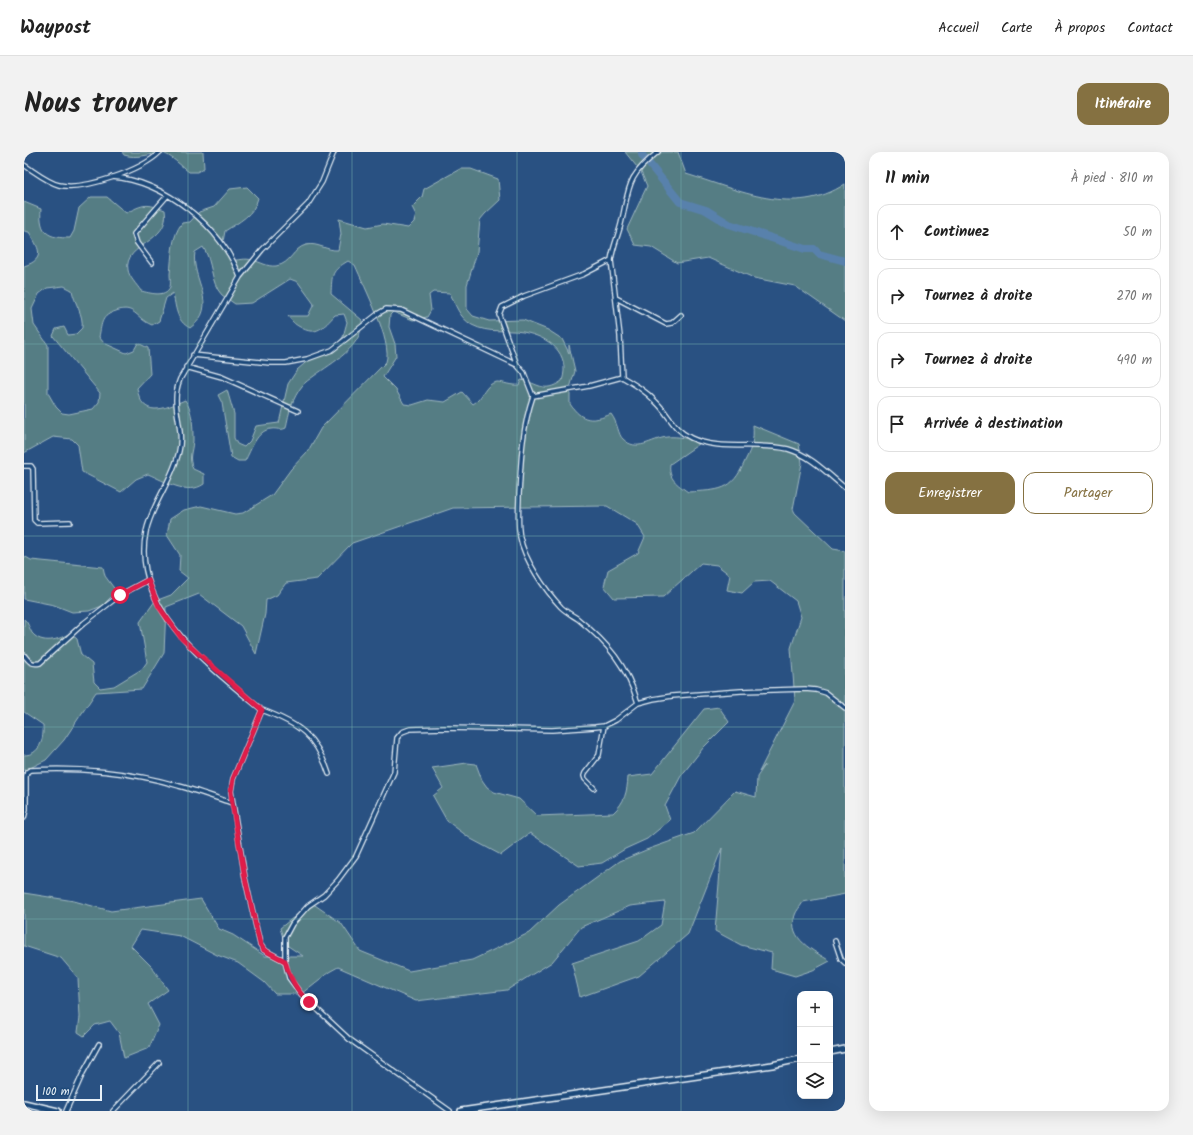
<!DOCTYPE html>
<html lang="fr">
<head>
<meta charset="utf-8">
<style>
  body { margin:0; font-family:Kalam,sans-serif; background:#f2f2f2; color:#222 }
  .controls { position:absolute; right:12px; bottom:12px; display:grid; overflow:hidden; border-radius:8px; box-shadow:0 4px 16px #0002 }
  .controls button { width:36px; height:36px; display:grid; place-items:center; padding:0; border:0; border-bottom:1px solid #e0e0e0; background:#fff; color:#222; font:20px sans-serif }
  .scale { position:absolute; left:12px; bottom:10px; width:66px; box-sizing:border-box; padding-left:4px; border:2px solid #e8f1f8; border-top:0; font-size:11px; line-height:14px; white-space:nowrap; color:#e8f1f8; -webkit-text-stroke:3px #1f4a7a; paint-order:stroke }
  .stop { position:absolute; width:12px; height:12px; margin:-9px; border:3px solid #e11d48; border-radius:50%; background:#fff }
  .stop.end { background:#e11d48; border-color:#fff; box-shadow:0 1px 4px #0008 }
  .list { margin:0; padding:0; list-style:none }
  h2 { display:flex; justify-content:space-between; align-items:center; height:52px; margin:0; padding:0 16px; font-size:17px }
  h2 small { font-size:13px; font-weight:400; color:#767676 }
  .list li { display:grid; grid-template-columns:26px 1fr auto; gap:12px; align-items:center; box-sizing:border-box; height:56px; margin:0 8px 8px; padding:0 8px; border:1px solid #e0e0e0; border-radius:12px }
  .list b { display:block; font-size:15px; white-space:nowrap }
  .list em { font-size:13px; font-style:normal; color:#767676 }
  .actions { display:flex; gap:8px; padding:12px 16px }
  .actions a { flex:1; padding:9px 0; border:1px solid #857141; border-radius:12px; text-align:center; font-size:14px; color:#857141 }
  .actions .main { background:#857141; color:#fff }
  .icon { flex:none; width:22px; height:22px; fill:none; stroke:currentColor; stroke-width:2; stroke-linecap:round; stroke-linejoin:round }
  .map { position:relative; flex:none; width:821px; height:959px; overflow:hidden; border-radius:12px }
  header { display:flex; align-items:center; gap:24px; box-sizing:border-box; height:56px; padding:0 20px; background:#fff; border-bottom:1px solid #e0e0e0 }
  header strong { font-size:19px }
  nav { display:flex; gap:22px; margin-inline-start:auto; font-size:14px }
  .intro { display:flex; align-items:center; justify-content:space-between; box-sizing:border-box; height:96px; padding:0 24px }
  h1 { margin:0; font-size:28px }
  .button { padding:10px 18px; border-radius:12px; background:#857141; color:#fff; font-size:14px; font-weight:700 }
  main { display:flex; gap:24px; padding:0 24px }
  aside { flex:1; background:#fff; border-radius:12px; box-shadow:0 4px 16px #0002 }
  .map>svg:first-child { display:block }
</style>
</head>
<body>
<header>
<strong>Waypost</strong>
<nav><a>Accueil</a><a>Carte</a><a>À propos</a><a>Contact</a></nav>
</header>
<div class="intro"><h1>Nous trouver</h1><a class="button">Itinéraire</a></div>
<main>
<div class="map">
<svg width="821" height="959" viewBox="0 0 821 959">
  <rect width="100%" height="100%" fill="#295182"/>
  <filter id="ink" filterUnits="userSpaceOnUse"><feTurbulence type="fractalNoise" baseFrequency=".025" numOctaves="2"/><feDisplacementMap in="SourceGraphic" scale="8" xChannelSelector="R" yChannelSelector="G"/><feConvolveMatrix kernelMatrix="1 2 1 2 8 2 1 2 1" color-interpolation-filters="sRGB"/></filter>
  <g filter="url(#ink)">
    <!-- green -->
    <path fill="#547d84" stroke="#9eb7be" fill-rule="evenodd" d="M98 0H179L180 16 173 20H165C158 15 145 1 137 1 124 2 113 7 100 3Z
      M601 0H654L662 22C715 38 770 66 821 32V169L771 134 730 126 684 106 653 111 627 95 611 93 603 77 623 34 617 20Z
      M436 17H447L474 27 476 48 461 62 456 68 453 100 443 133V157L449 164 465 169 499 168 524 178 538 187 545 201V193L551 219 546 236V252C558 270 569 270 587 262 594 271 594 283 599 287 613 301 627 287 643 285 653 284 668 286 675 292L646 312C644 327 653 332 664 340 695 338 708 340 721 309 728 295 730 289 729 273L775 292 778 311 769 357 771 361 809 397 821 399V742L779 750C777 754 772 759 771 763 763 787 790 799 806 809L789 818 771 824 747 817 748 801 717 793 691 779 698 696 664 782 615 824 556 845 548 811 615 789 637 773 641 750 606 754 557 775 528 810 483 838 392 849 314 815 305 820 277 842H251L240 830 214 811 193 803 156 784 117 778 107 794 127 814 144 838 124 852 135 873 125 896 100 906 95 881 86 869 71 873 60 884 54 880 56 865 54 826 37 806 0 794V741L50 749 87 759 177 747 195 777 209 783 241 804H279L261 792 256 776 288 751 317 771 336 799 385 819 448 808 505 781 535 753 596 709 622 698 670 681 711 639 732 645 733 625 741 613 735 620 771 549 767 496 777 465 772 449 746 429 730 430 718 441 703 438 706 423 693 413 677 411 639 445 590 446 580 434 584 418 614 401 621 385 613 372 583 354 429 356 328 391 293 427 262 431 253 443 242 448 241 462 232 502 217 474 175 442 142 455 140 501 118 537 72 540 40 588 22 608 0 619V603C16 603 20 587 19 573L0 560V467C4 470 5 476 8 481 18 493 35 488 46 481L53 487 57 503 68 512 70 530 76 536 90 534 118 517 123 510 116 470 131 449 147 443 164 426 155 419 156 403 143 383 146 367 160 358 177 354 211 362 219 361 248 343 267 317 284 299 297 276 362 210C369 191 340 134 331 113L324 109C307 119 308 122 307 142L338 168C339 195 309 210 290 224 286 227 281 230 278 234 268 247 265 260 262 276 256 279 253 276 247 277 233 278 227 298 221 309H214L207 305 198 251 194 243 203 238 210 262V286L213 292 220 295 226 289 232 274 255 271 264 232 273 218 288 205 308 198 319 185 323 170 320 162 311 163C300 175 292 185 276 175 270 172 268 169 264 164H284L290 152 274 130 266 127 228 151 211 152C207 149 202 146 198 143 186 131 189 109 179 95L171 100C166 127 197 154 166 176 152 169 152 155 149 141L142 146 135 169 128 173C118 169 116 164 108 159 103 156 97 157 92 159 77 164 78 170 75 185L80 191 102 201 110 198 114 191 124 196 126 222 113 236C118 267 140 257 161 248 169 259 169 276 169 289 168 301 164 305 169 317L180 322V332C163 344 141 329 124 322L112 327 97 340 58 320 54 293 48 287 29 285 0 301V114C23 107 14 95 5 80L0 79V50L17 57C15 82 25 86 46 86L50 79 55 56 67 45H83L102 61C120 52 122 51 141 58 147 91 99 91 104 118 105 125 113 133 117 139 126 141 141 146 146 135 147 131 146 126 146 122 148 104 147 85 158 71L166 70 175 60 190 55 206 37 223 35 234 46C230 63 215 70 201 79L198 95 207 109C213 108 222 106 228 108 237 110 243 115 252 114 267 112 269 96 282 93 293 90 303 99 314 98L317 82 315 67 343 75 359 72 384 76 390 70 392 63 388 55 398 45 400 37ZM40 134 48 138C50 151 60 162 58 176L52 182 44 183 40 175 32 177 29 184 76 241 75 250 69 257 45 262 38 261 32 255 24 241V193L10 173 8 157 15 142 23 136ZM409 140 426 141C432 154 435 165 448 173 465 182 482 177 499 180 525 185 547 201 538 229 519 242 515 231 497 228L495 233C487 234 479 230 473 230 461 231 459 247 449 252L438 240 421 250 404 248 388 253 380 252 372 238 359 225 372 204 371 192 365 175 366 163 369 160 389 168 403 165 407 158 405 143Z
      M0 404 7 408 79 415 81 424 92 439 96 436 78 454 65 459 48 460 30 453 0 447Z
      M695 555 705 570 679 596 657 624 641 654 646 668 623 687 601 697 578 711 555 714 506 681 477 703 447 687 423 669 409 644 419 636 408 616 443 611 452 612 458 628 463 635 470 640 495 647 513 664 589 661C601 650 603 640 604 625L628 622 680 557Z"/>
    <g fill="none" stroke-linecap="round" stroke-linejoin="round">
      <!-- river -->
      <path stroke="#5981ac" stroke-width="8" d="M618 0V3L656 50 682 58 705 72 781 97H790L795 102 821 109"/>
      <!-- street casing -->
      <g stroke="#e8f1f8" stroke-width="6">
        <path id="street" d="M0 13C11 20 23 30 35 33 60 39 118 18 136 0
          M88 25C140 28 199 76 216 125
          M128 111 113 91 110 82 143 44
          M592 146 642 172 648 171 657 163
          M169 203 246 211H262L283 207 308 198 355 161 362 157 377 158 493 213 500 221 509 244
          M493 213 475 163 478 155 500 144 560 122 587 108
          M162 215 198 225 274 259
          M598 225C610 232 622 239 632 250 646 263 648 277 667 286 693 299 736 290 764 297 786 303 804 322 821 336
          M0 314H7L9 317 10 368 13 371 46 370
          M0 503C5 509 7 513 16 511L60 471 96 443 124 428
          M614 551C603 514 584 491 554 467 548 463 542 460 537 455 521 438 500 407 496 385 493 371 495 356 495 342 497 308 498 276 509 244L565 234 598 225 596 184 587 108C589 95 594 84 597 72 606 35 601 26 634 0
          M238 558C275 572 292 583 305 622
          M570 636 561 627 560 624 561 621 575 603 580 574
          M0 666 2 658V624L3 620 6 618C54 615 109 620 155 634 173 639 190 645 208 651
          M811 789 817 807 821 811
          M261 809 240 798 236 792 221 726 207 639 209 627 238 558C187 516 106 456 122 380 128 351 149 328 155 299 161 274 145 254 156 227L216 125 238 98 284 52 298 30 310 0
          M42 959 59 921 75 892
          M89 959 135 911
          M426 959 325 887 277 842 265 826 261 809V785L268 772 284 754 300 743 314 728 332 704 370 620 373 586 378 580 386 577 420 576 528 578 571 575 580 574 592 568 614 551 629 547 648 544 717 539 781 537 792 538 802 541 821 556"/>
      </g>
      <!-- secondary casing -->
      <g stroke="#e8f1f8" stroke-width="8">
        <path id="secondary" d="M806 900 821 897
          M0 951 34 959
          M437 959 748 913 776 907"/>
      </g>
      <!-- street -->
      <use href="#street" stroke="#1f4a7a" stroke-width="3.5"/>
      <!-- secondary -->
      <use href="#secondary" stroke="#1f4a7a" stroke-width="5"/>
    </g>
  </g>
  <g fill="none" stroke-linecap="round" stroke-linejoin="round" filter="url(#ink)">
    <!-- route -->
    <path stroke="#e11d48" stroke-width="5" d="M96 443 124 428 135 455 158 487 238 558 209 627 207 639 208 651 221 726 236 792 240 798 261 809C266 826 272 838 285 850"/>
  </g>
  <!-- grid -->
  <path fill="none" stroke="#71adac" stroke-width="1" stroke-opacity="0.55" d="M164 0V959M328 0V959M493 0V959M657 0V959M0 192H821M0 384H821M0 575H821M0 767H821"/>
</svg>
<div class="controls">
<button>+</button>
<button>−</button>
<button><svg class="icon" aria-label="layers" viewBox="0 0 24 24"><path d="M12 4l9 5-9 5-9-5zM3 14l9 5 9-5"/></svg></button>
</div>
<div class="scale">100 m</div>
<div class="stop" style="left:96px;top:443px"></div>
<div class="stop end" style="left:285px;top:850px"></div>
</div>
<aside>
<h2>11 min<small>À pied · 810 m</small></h2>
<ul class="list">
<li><svg class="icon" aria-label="ahead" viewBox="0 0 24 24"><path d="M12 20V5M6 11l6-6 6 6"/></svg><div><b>Continuez</b></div><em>50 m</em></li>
<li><svg class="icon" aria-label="right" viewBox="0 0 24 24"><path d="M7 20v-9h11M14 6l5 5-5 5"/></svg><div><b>Tournez à droite</b></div><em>270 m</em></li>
<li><svg class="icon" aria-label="right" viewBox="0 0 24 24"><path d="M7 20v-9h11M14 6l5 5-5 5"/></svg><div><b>Tournez à droite</b></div><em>490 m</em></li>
<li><svg class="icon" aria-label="arrive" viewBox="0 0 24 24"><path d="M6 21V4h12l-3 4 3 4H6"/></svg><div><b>Arrivée à destination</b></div></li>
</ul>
<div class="actions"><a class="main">Enregistrer</a><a>Partager</a></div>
</aside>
</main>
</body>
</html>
